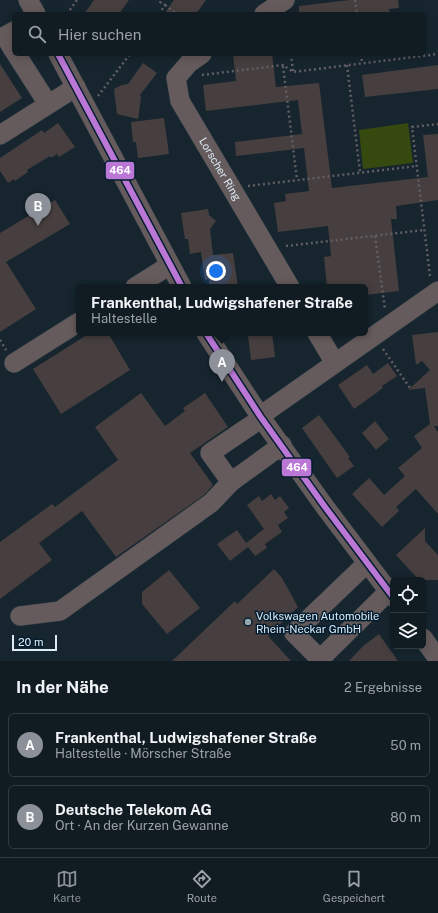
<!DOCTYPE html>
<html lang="de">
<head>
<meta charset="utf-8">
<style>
  body { margin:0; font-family:"Public Sans",sans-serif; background:#19252a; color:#f1f3f6 }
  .controls { position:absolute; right:12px; bottom:12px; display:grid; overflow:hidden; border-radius:6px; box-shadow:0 2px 10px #0003 }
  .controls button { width:36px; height:36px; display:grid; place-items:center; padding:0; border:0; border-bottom:1px solid #303a40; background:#101c22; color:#f1f3f6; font:20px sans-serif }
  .scale { position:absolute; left:12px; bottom:10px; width:45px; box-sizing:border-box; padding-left:4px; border:2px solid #dbebf7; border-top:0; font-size:11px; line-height:14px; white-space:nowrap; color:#dbebf7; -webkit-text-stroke:3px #031d2f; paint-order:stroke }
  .you { position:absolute; left:216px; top:271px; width:14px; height:14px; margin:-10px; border:3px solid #fff; border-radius:50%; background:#1a73e8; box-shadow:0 0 0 6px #1a73e833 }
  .badge { display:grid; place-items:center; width:26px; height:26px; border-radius:50%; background:#8c9099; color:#fff; font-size:13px; font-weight:700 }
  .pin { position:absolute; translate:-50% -33px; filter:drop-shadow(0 1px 2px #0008) }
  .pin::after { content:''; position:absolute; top:21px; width:14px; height:12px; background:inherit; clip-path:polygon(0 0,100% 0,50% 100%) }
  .popup { position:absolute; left:76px; top:284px; width:292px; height:52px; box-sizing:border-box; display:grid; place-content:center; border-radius:6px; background:#101c22; filter:drop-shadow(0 1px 3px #0005); font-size:13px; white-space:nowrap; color:#9ca1a5 }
  .popup b { font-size:15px; color:#f1f3f6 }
  .popup::after { content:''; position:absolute; left:50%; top:100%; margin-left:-8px; border:8px solid transparent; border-top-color:#101c22 }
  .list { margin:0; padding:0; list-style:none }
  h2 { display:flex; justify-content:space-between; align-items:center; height:52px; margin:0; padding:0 16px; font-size:17px }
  h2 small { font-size:13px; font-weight:400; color:#9ca1a5 }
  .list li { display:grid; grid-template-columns:26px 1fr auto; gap:12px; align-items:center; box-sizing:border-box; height:64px; margin:0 8px 8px; padding:0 8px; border:1px solid #303a40; border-radius:6px }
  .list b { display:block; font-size:15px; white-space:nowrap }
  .list p { margin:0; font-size:13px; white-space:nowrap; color:#9ca1a5 }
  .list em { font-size:13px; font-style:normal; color:#9ca1a5 }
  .icon { flex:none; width:22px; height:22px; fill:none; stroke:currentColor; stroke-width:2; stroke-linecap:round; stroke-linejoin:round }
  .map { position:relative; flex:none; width:438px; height:661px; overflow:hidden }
  .search { position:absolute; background:#101c22; box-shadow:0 2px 10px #0003; left:12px; right:12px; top:12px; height:44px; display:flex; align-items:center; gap:10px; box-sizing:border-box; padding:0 14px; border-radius:6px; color:#9ca1a5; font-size:15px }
  .sheet { height:196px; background:#101c22 }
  nav { display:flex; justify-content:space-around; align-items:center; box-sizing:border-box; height:56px; border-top:1px solid #303a40; background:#101c22; font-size:11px; color:#9ca1a5 }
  nav a { display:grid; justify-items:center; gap:2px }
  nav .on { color:#8c9099 }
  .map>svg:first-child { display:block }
</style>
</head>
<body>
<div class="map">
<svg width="438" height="661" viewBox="0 0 438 661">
  <rect width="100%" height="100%" fill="#16252e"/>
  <!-- green -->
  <path fill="#364a10" d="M408 123 413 163 363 169 359 130Z"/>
  <!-- building -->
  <path fill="#473f3f" d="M94 0H129L119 14H84Z
    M174 0H206L196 14H164Z
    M350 0H398L399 8 389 9 390 14H367V12L346 14H299V6Z
    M233 54H272L276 87 319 83 332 188 428 177 423 135 438 134V200L396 206 397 219H391L399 291 365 295V287H327L324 257 331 256 328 226 278 232 274 203 286 201 285 194 309 191 304 148 236 156 235 142 302 134 298 100 206 111 203 85 236 81Z
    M143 63 157 73 140 95 141 98 138 119 117 114 114 89 122 85 128 84Z
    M0 64 22 98 0 112Z
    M438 65V89L365 97 362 75Z
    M164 118 169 154 138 158 136 142H133L131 122Z
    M58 123 75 147 59 157 57 154 51 158 50 156 27 170 28 172 15 181 14 179 8 183 0 171V158L42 130 44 133Z
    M55 200 70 224 6 262 36 309 0 332V233Z
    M208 209 209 215 216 221 210 229 213 255 233 253 238 287H209V279L205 280 201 252 190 254 188 239H185L181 213Z
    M438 332V426H434L438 432V514L416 489 396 507 399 511 382 527 352 494 369 478 384 495 405 476 398 468 422 448 414 436 430 424 425 388 408 390 430 370 422 361 416 365 412 335Z
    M90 333H108L130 370 61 414 33 369Z
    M272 333 275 357 251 360 248 336Z
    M388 363 397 376 382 386 383 388 354 409 338 385 367 365 373 374Z
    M141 393 165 426 185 411 183 408 205 393 228 427 190 453 213 485 204 495 116 557 82 511 39 543 52 560 0 599V542L52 504 55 507 118 460 95 427Z
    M319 415 350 457 348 458 354 466 337 478 302 428Z
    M375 421 389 439 376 450 362 433Z
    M271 494 275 500 280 496 289 508 284 512 288 518 278 525 282 532 265 544 267 548 255 556 248 547 230 561 217 544 237 530 246 543 264 529 247 505 259 496 262 501Z
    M425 528V541L438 555V580H419L396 555Z
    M274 569 282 578 298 607 268 636 291 661H172L235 601 237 604Z
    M169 570 200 608 167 634 142 604V592Z
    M379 634 398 661H349L363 646Z"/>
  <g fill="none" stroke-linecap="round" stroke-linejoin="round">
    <!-- minor casing -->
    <g stroke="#344048" stroke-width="20">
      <g id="minor">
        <path d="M28 0 36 14"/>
        <path d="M264 14 285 0"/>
        <path d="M14 31 5 36 14 51"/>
        <path d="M16 54 48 104"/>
        <path d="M58 54 182 287"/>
        <path id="s1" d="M202 54 189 63 176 78 180 101 290 287"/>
        <path d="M0 135 76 87"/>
        <path d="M135 287 170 265"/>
        <path d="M206 333 260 416 325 507 393 597"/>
        <path d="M317 333 335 363"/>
        <path d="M14 363 79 322"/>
        <path d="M260 416 438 291"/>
        <path d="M262 418 210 453 231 482 282 445"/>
        <path d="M20 616 60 611 211 503 231 482"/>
        <path d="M423 638 438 659"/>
        <path d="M320 659 294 633 367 563"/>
        <path d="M318 661 389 591"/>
      </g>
    </g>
    <!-- path -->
    <path stroke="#625e63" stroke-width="2.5" stroke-dasharray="2 3" stroke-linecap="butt" d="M355 0 357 14
      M165 5 177 14
      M67 14 77 0
      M159 14 165 5 160 2 161 0
      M291 54 293 71
      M361 54 362 63
      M347 65 360 172
      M283 66 297 180
      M202 75 283 65 293 72 438 54
      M98 96 130 54
      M248 186 417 166
      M375 236 385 309
      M286 246 424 230
      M430 276 412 127 438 124
      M0 340 6 350
      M383 349 410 388"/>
    <!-- minor -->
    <use href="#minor" stroke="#665b5c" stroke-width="19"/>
    <!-- bus-1 casing -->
    <g stroke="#031d2f" stroke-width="9">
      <path id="bus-1" d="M58 54 182 287
        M206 333 260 416 325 507 393 597"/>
    </g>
    <!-- bus-1 -->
    <use href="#bus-1" stroke="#ba77d6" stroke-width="6"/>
  </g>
  <!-- markers -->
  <circle fill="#96a6b1" stroke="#031d2f" stroke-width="1.5" cx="248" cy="622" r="4"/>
  <g text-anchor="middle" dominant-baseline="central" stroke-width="3" stroke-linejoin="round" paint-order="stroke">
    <!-- street labels -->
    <g font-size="11" fill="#dbebf7" stroke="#031d2f">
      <text stroke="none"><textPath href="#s1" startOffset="138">Lorscher Ring</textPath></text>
    </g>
    <!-- poi labels -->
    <g font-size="11" fill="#dbebf7" stroke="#031d2f" text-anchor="start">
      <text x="256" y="616">Volkswagen Automobile<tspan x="256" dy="13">Rhein-Neckar GmbH</tspan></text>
    </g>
  </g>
  <g stroke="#031d2f" stroke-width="1.5">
    <rect x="105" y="161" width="30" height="19" rx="4" fill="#ba77d6"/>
    <rect x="281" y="458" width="31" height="19" rx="4" fill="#ba77d6"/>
  </g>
  <g font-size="11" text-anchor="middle" font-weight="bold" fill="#fff">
    <text x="120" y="174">464</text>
    <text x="297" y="471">464</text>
  </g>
</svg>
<div class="controls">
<button><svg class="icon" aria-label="locate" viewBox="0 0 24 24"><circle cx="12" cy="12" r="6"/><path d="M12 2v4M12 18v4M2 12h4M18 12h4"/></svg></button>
<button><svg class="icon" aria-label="layers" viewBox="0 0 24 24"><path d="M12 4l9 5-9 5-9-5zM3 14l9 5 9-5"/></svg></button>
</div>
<div class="scale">20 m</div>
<div class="you"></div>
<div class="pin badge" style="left:222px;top:382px">A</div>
<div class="popup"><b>Frankenthal, Ludwigshafener Straße</b>Haltestelle</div>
<div class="pin badge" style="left:38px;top:226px">B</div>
<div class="search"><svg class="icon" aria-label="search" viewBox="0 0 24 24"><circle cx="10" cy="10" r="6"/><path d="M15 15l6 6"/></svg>Hier suchen</div>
</div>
<section class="sheet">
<h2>In der Nähe<small>2 Ergebnisse</small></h2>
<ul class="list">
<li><span class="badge">A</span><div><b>Frankenthal, Ludwigshafener Straße</b><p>Haltestelle · Mörscher Straße</p></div><em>50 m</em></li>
<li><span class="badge">B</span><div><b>Deutsche Telekom AG</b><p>Ort · An der Kurzen Gewanne</p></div><em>80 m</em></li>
</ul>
</section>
<nav>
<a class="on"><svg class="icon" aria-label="map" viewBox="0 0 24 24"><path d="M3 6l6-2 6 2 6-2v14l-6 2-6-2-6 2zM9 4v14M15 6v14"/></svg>Karte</a>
<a><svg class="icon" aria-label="directions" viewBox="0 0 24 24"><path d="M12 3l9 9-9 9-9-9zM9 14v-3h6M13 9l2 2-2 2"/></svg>Route</a>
<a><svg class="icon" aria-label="saved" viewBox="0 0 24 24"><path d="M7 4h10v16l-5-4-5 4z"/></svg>Gespeichert</a>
</nav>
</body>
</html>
